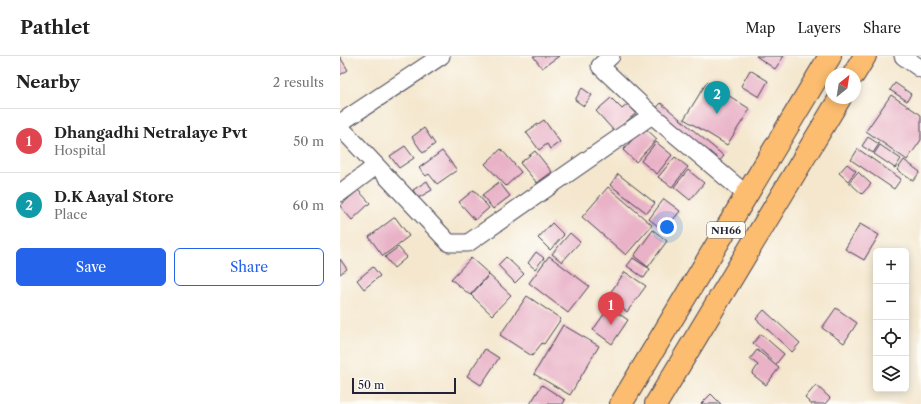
<!DOCTYPE html>
<html lang="en">
<head>
<meta charset="utf-8">
<style>
  body { margin:0; font-family:"Libre Caslon Text",serif; background:#f6f6f6; color:#222 }
  .controls { position:absolute; right:12px; bottom:12px; display:grid; overflow:hidden; border-radius:6px; box-shadow:0 2px 10px #0003 }
  .controls button { width:36px; height:36px; display:grid; place-items:center; padding:0; border:0; border-bottom:1px solid #e0e0e0; background:#fff; color:#222; font:20px sans-serif }
  .compass { position:absolute; left:485px; top:12px; width:36px; height:36px; border-radius:50%; background:#fff; box-shadow:0 2px 10px #0003; rotate:30deg }
  .scale { position:absolute; left:12px; bottom:10px; width:104px; box-sizing:border-box; padding-left:4px; border:2px solid #22223b; border-top:0; font-size:11px; line-height:14px; white-space:nowrap; color:#22223b; -webkit-text-stroke:3px #fdfcf7; paint-order:stroke }
  .you { position:absolute; left:327px; top:171px; width:14px; height:14px; margin:-10px; border:3px solid #fff; border-radius:50%; background:#1a73e8; box-shadow:0 0 0 6px #1a73e833 }
  .badge { display:grid; place-items:center; width:26px; height:26px; border-radius:50%; background:#2563eb; color:#fff; font-size:13px; font-weight:700 }
  .pin { position:absolute; translate:-50% -33px; filter:drop-shadow(0 1px 2px #0008) }
  .pin::after { content:''; position:absolute; top:21px; width:14px; height:12px; background:inherit; clip-path:polygon(0 0,100% 0,50% 100%) }
  .list { margin:0; padding:0; list-style:none }
  h2 { display:flex; justify-content:space-between; align-items:center; height:52px; margin:0; padding:0 16px; font-size:17px }
  h2 small { font-size:13px; font-weight:400; color:#767676 }
  .list li { display:grid; grid-template-columns:26px 1fr auto; gap:12px; align-items:center; box-sizing:border-box; height:64px; padding:0 16px; border-top:1px solid #e0e0e0 }
  .list b { display:block; font-size:15px; white-space:nowrap }
  .list p { margin:0; font-size:13px; white-space:nowrap; color:#767676 }
  .list em { font-size:13px; font-style:normal; color:#767676 }
  .actions { display:flex; gap:8px; padding:12px 16px }
  .actions a { flex:1; padding:9px 0; border:1px solid #2563eb; border-radius:6px; text-align:center; font-size:14px; color:#2563eb }
  .actions .main { background:#2563eb; color:#fff }
  .icon { flex:none; width:22px; height:22px; fill:none; stroke:currentColor; stroke-width:2; stroke-linecap:round; stroke-linejoin:round }
  .map { position:relative; flex:none; width:581px; height:348px; overflow:hidden }
  header { display:flex; align-items:center; gap:24px; box-sizing:border-box; height:56px; padding:0 20px; background:#fff; border-bottom:1px solid #e0e0e0 }
  header strong { font-size:19px }
  nav { display:flex; gap:22px; margin-inline-start:auto; font-size:14px }
  main { display:flex }
  aside { flex:1; background:#fff }
  .map>svg:first-child { display:block }
</style>
</head>
<body>
<header>
<strong>Pathlet</strong>
<nav><a>Map</a><a>Layers</a><a>Share</a></nav>
</header>
<main>
<aside>
<h2>Nearby<small>2 results</small></h2>
<ul class="list">
<li><span class="badge" style="background:#e0444e">1</span><div><b>Dhangadhi Netralaye Pvt</b><p>Hospital</p></div><em>50 m</em></li>
<li><span class="badge" style="background:#0f9aa8">2</span><div><b>D.K Aayal Store</b><p>Place</p></div><em>60 m</em></li>
</ul>
<div class="actions"><a class="main">Save</a><a>Share</a></div>
</aside>
<div class="map">
<svg width="581" height="348" viewBox="0 0 581 348">
  <rect width="100%" height="100%" fill="#fdfcf7"/>
  <filter id="ink" filterUnits="userSpaceOnUse"><feTurbulence type="fractalNoise" baseFrequency=".025" numOctaves="2"/><feDisplacementMap in="SourceGraphic" scale="8" xChannelSelector="R" yChannelSelector="G"/><feConvolveMatrix kernelMatrix="1 2 1 2 8 2 1 2 1" color-interpolation-filters="sRGB"/></filter>
  <filter id="wash" filterUnits="userSpaceOnUse"><feTurbulence type="fractalNoise" baseFrequency=".012" numOctaves="4" result="noise"/><feDisplacementMap in="SourceGraphic" scale="16" xChannelSelector="R" yChannelSelector="G"/><feGaussianBlur stdDeviation="0.9" result="paint"/><feColorMatrix in="noise" values="0 0 0 0 0 0 0 0 0 0 0 0 0 0 0 0 0 1.4 0 .05"/><feComposite in="paint" operator="in"/></filter>
  <g filter="url(#wash)">
    <rect width="100%" height="100%" fill="#f4e7ce"/>
    <g id="blocks">
      <!-- building -->
      <path fill="#e9b2c7" d="M193 0H219L202 12Z
        M416 0H444L435 13Z
        M0 1 8 14 0 19Z
        M410 14 428 25 419 41 401 30Z
        M367 26 410 53 387 89 344 63Z
        M555 27 571 38 567 45 550 34Z
        M242 32 252 39 244 50 235 44Z
        M551 39 581 59V84L567 104 526 75Z
        M271 42 282 53 288 48 296 57 275 76 256 55Z
        M321 47 384 100 375 110 312 57Z
        M204 64 220 86 210 93 207 88 199 94 186 76Z
        M304 71 317 83 296 106 283 94Z
        M84 72 95 88 83 97 72 81Z
        M528 81 539 88 533 97 522 90Z
        M316 86 332 99 317 118 301 105Z
        M540 89 561 103 555 112 534 98Z
        M65 90 74 102 59 112 50 100Z
        M161 93 181 116 166 130 145 108Z
        M518 93 561 123 554 133 511 104Z
        M102 95 117 114 97 128 89 118 86 120 79 112Z
        M195 95 212 116 197 127 180 107Z
        M335 101 348 111 332 131 318 121Z
        M564 104 580 116 573 125 557 114Z
        M507 108 516 115 508 125 499 117Z
        M348 114 364 127 350 144 334 131Z
        M518 116 531 128 522 138 509 126Z
        M278 118 315 147 307 157 270 129Z
        M87 125 92 134 78 142 73 134Z
        M159 126 170 140 153 153 142 139Z
        M268 131 312 169 286 199 242 161Z
        M18 134 30 147 12 164 0 150Z
        M134 134 149 152 135 164 119 146Z
        M324 143 340 155 324 175 309 163Z
        M55 161 69 180 43 200 29 181Z
        M212 167 224 179 210 194 198 182Z
        M520 168 539 179 524 204 505 193Z
        M313 174 327 185 308 211 294 200Z
        M230 177 240 186 222 206 212 198Z
        M58 191 67 201 54 212 45 201Z
        M196 196 204 202 195 213 188 207Z
        M209 200 249 230 228 257 189 227Z
        M166 201 184 218 175 227 158 209Z
        M131 202 149 218 130 239 111 223Z
        M293 202 310 213 304 222 287 210Z
        M0 203 7 213 0 218Z
        M33 211 40 220 24 233 17 224Z
        M285 216 306 230 287 256 267 241Z
        M149 219 171 239 152 259 131 239Z
        M187 240 221 263 204 288 202 287 192 300 160 279Z
        M269 251 288 264 272 288 253 274Z
        M496 252 517 267 504 287 482 272Z
        M424 254 460 287 452 296 416 263Z
        M223 269 259 290 230 339 194 318Z
        M421 278 444 298 436 308 413 287Z
        M145 293 159 302 141 329 127 320Z
        M417 294 439 312 426 329 412 318 418 309 410 303Z
        M202 329 225 344 223 348H190Z
        M476 329 490 342 485 348H471L465 342Z
        M371 338 381 348H361Z"/>
    </g>
  </g>
  <g filter="url(#ink)">
    <use href="#blocks" fill-opacity="0" stroke="#424051" stroke-width="1"/>
    <g fill="none" stroke-linecap="round" stroke-linejoin="round">
      <!-- minor casing -->
      <g stroke="#424051" stroke-width="19">
        <path id="minor" d="M271 0 260 10 312 59
          M563 0 581 13
          M0 67 101 0
          M0 71 109 187H128L312 59 407 139
          M0 137 36 110"/>
      </g>
      <!-- highway casing -->
      <g stroke="#424051" stroke-width="24">
        <path id="highway" d="M514 18 525 0
          M281 348 490 0
          M316 348 500 42"/>
      </g>
      <!-- minor -->
      <use href="#minor" stroke="#fff" stroke-width="17"/>
      <!-- highway -->
      <use href="#highway" stroke="#fcbd6f" stroke-width="22"/>
    </g>
  </g>
  <g text-anchor="middle" dominant-baseline="central" stroke-width="3" stroke-linejoin="round" paint-order="stroke">
    <!-- shield labels -->
    <rect fill="#fdfcf7" stroke="#646373" stroke-width="1" x="367" y="166" width="38" height="16" rx="3"/>
    <g font-size="10" font-weight="bold" fill="#22223b">
      <text x="386" y="174">NH66</text>
    </g>
  </g>
</svg>
<div class="controls">
<button>+</button>
<button>−</button>
<button><svg class="icon" aria-label="locate" viewBox="0 0 24 24"><circle cx="12" cy="12" r="6"/><path d="M12 2v4M12 18v4M2 12h4M18 12h4"/></svg></button>
<button><svg class="icon" aria-label="layers" viewBox="0 0 24 24"><path d="M12 4l9 5-9 5-9-5zM3 14l9 5 9-5"/></svg></button>
</div>
<svg class="compass" viewBox="-18 -18 36 36"><path d="M0-13l5 13h-10z" fill="#e53935"/><path d="M0 13l5-13h-10z" fill="#767676"/></svg>
<div class="scale">50 m</div>
<div class="you"></div>
<div class="pin badge" style="left:271px;top:269px;background:#e0444e">1</div>
<div class="pin badge" style="left:377px;top:58px;background:#0f9aa8">2</div>
</div>
</main>
</body>
</html>
